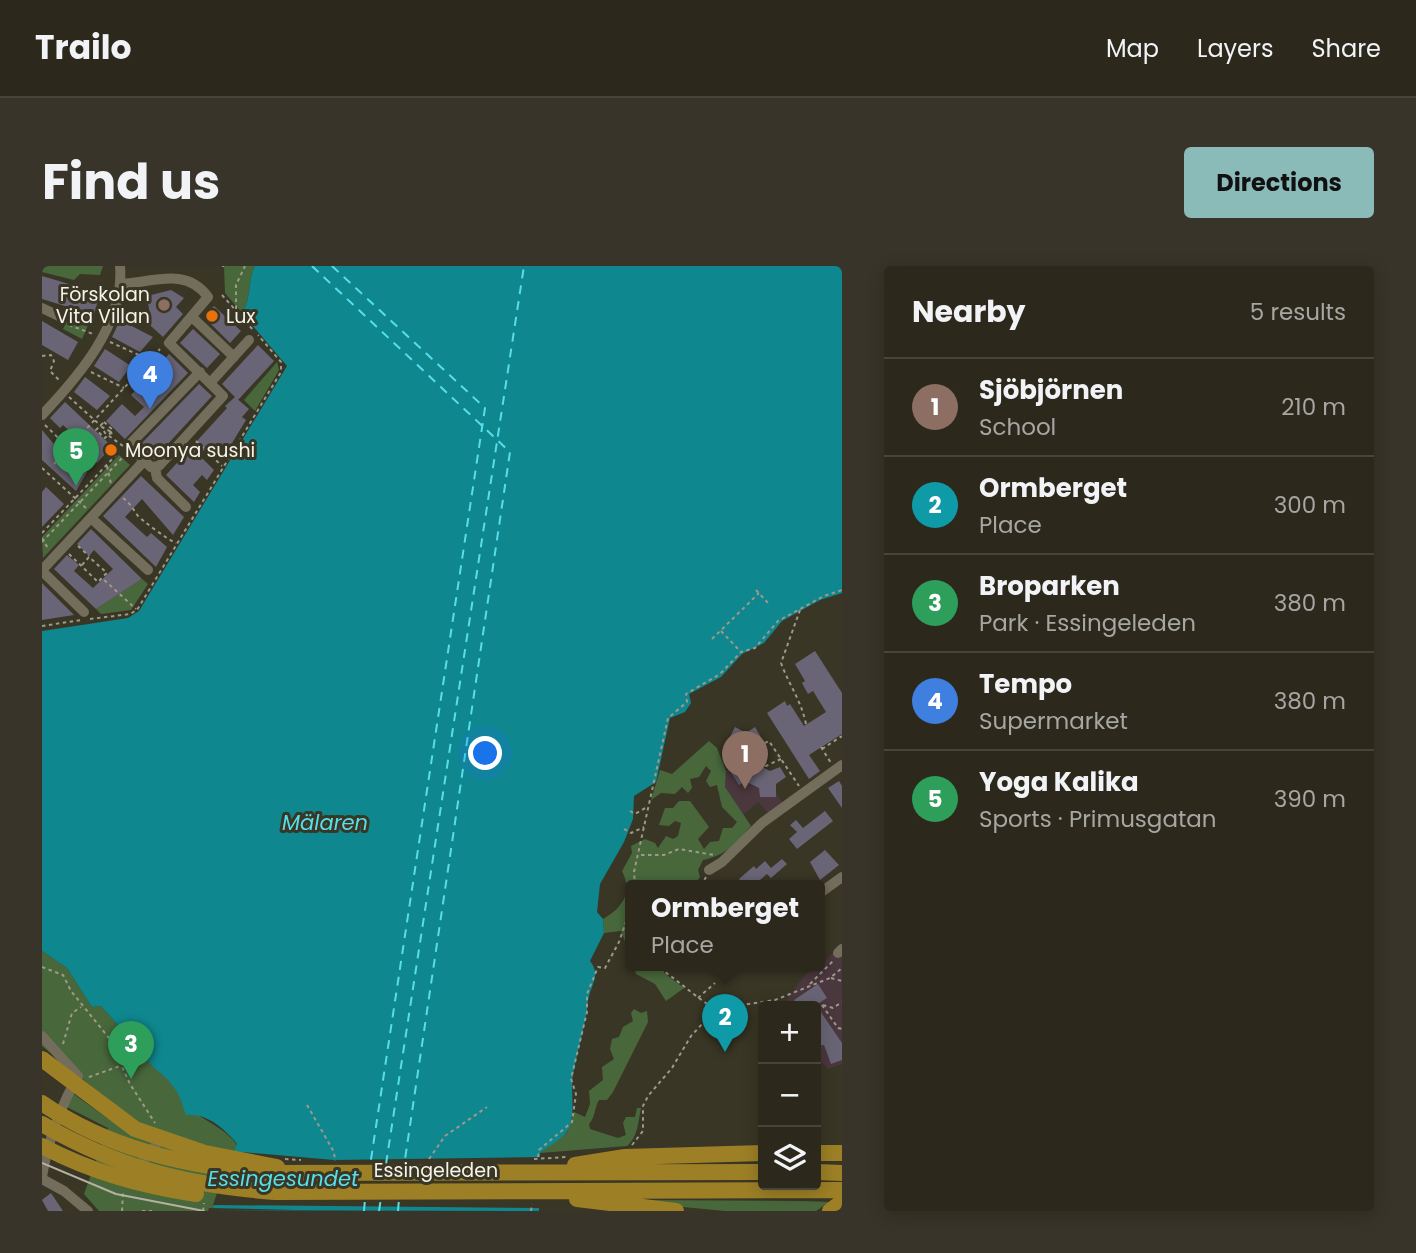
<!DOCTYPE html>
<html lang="en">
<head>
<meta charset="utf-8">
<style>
  body { margin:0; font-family:Poppins,sans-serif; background:#383429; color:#f1f3f6 }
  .controls { position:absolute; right:21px; bottom:21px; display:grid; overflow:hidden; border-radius:7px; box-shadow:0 4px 18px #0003 }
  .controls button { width:63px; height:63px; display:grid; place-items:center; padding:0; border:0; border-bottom:2px solid #48443b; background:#2c281c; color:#f1f3f6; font:35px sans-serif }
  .you { position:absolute; left:444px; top:488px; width:24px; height:24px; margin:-18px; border:5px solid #fff; border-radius:50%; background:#1a73e8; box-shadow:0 0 0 10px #1a73e833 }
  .badge { display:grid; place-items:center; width:46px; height:46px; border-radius:50%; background:#8bbbb9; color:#fff; font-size:23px; font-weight:700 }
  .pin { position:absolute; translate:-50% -58px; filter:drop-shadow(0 2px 4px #0008) }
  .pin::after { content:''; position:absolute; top:37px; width:24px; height:21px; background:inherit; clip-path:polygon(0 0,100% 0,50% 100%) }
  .popup { position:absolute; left:583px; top:614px; width:200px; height:91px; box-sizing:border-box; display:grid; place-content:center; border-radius:7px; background:#2c281c; filter:drop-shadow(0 2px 5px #0005); font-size:23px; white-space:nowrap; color:#a6a6a3 }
  .popup b { font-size:26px; color:#f1f3f6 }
  .popup::after { content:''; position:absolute; left:50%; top:100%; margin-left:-14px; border:14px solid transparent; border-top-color:#2c281c }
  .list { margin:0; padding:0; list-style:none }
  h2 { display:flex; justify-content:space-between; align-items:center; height:91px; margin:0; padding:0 28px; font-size:30px }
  h2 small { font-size:23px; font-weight:400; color:#a6a6a3 }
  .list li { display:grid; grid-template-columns:46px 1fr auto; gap:21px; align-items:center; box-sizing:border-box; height:98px; padding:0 28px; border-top:2px solid #48443b }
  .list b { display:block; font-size:26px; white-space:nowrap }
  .list p { margin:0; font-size:23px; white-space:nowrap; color:#a6a6a3 }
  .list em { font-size:23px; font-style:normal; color:#a6a6a3 }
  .icon { flex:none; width:38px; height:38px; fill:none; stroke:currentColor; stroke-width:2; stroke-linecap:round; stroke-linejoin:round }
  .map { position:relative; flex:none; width:800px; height:945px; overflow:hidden; border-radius:7px }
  header { display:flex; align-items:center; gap:42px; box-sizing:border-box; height:98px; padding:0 35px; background:#2c281c; border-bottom:2px solid #48443b }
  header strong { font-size:33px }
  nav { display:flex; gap:38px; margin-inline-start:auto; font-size:24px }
  .intro { display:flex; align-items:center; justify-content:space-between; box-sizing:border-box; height:168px; padding:0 42px }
  h1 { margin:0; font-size:49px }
  .button { padding:18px 32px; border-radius:7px; background:#8bbbb9; color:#111; font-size:24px; font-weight:700 }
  main { display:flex; gap:42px; padding:0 42px }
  aside { flex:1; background:#2c281c; border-radius:7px; box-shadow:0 4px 18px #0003 }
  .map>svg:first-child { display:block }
</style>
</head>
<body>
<header>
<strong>Trailo</strong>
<nav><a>Map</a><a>Layers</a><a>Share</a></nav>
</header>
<div class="intro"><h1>Find us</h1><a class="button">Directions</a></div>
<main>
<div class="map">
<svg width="800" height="945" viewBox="0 0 800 945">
  <rect width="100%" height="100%" fill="#3a3625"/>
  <!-- education -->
  <path fill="#4b373e" d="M695 498 722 525 734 526 740 537 726 547 716 536 701 549 683 521 684 505Z
    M800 678V798L786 803 774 790V740H747L745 733 763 709 778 700Z"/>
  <!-- green -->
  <path fill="#48683c" d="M0 0H61L58 9 38 8 32 14 0 6Z
    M182 0H213C205 16 210 32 200 47L183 27Z
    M30 44 50 50 40 73 21 63Z
    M235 96 237 104 213 145 202 134Z
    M77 189 88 199 1 292 0 271Z
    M100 313 106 318 89 344 59 348 54 343Z
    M667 475 675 482 684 505 683 521 709 560C692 578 685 589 661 594L656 604 658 611 652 620H588V689L579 665 562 667 561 653C581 642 591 626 580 605L590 587 589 580 603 573 613 577 616 582 624 570 631 573 636 570 639 557 633 555 627 560 617 559 623 542H631L637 535H648L667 561 656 573 662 583 668 576 677 575 681 562H690L695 556 680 541 675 519 668 521 664 515 669 505 664 500 657 511 648 513 650 522 646 527 640 521 633 528 619 527 609 534 618 504 630 508Z
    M0 685 25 702 50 741 59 740 83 767 97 773C104 801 116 801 132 820 140 830 144 841 156 849 171 859 184 864 195 879L170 945H57L42 928 66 862 21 839 29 826 69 855 74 840 0 780Z
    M592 700H622V707L642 722 624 735 613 718 594 708Z
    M592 743 599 747 605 745 606 756 571 826 565 834H557C552 842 554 850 547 858L548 863 576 872 584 869 581 857 584 851H593L595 842H599C596 856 596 871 585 880L498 887 525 866 532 846 543 851 548 838 547 825 561 814 560 801 572 793 568 783 570 773 577 771 581 761 591 755 589 747Z
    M596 934 763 935 787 936 774 945H683L600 937Z"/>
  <!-- water -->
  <path fill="#0f878f" d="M213 0H800V327L778 334 740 355 722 377 700 388 679 411 647 428 649 437 643 446 628 452 614 516 592 530 591 553 582 576 558 618 555 646 561 653 562 667 548 695C560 710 548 719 546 735 544 760 535 784 531 809 528 828 534 843 527 862 522 872 507 880 498 887L497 945H170L195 878C183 863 165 847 144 849 141 841 139 831 133 823 119 801 106 807 97 773L83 767 59 740 50 741 25 702 0 685V365L86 352 97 345 245 100 200 47C210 32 205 16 213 0Z"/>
  <!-- pier -->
  <path fill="#3a3625" d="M189 885 292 894 502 891 500 942 171 939Z
    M167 942 254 944H500L166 945Z"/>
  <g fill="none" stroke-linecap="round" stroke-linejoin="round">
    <!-- ferry -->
    <path stroke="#56dfea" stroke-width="2" stroke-dasharray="9 7" stroke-linecap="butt" d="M270 0 468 186 362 900
      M290 0 443 142 328 900
      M344 898 482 0
      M322 945 323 933
      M337 945 339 932
      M356 945 357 933"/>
  </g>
  <!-- building -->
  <path fill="#696576" d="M0 10 58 27 52 49 0 33Z
    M129 24 142 32 134 41 141 48 121 71 98 50 103 45 108 49 105 30Z
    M172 40 199 65 188 77 162 51Z
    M78 54 111 71 98 86 70 71Z
    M0 55 36 76 26 94 0 79Z
    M151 63 178 88 165 102 138 77Z
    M216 79 232 95 196 134 193 131 207 143 200 151 204 154 181 192 167 179 157 189 172 204 165 214 160 209 151 219 158 226 152 236 124 209 185 142 183 140 193 131 180 118Z
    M63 83 89 100 77 116 52 100Z
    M127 88 146 107 83 173 64 155 80 138 93 150 102 141 89 129 104 113 117 125 126 116 113 104Z
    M43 111 68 130 55 144 32 126Z
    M157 118 170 130 112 193 98 179Z
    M23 136 73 183 67 191 63 188 55 197 45 188 48 184 37 174 21 159 18 162 8 152Z
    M0 164 22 190 45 206 34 225 0 194Z
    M99 210 142 251 131 269 100 233 83 251 105 271 109 267 125 281 114 301 61 250Z
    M4 221 22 238 0 261V226Z
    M49 263 100 313 54 343 12 303 25 289 37 299 32 305 51 322 71 303 52 284 47 290 35 278Z
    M0 317 32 349 0 354Z
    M773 385 800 427V468L767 489 778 505 767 513 725 447 743 435 745 440 748 438 762 460 784 446 771 425 766 428 760 417 763 415 753 398Z
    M693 461 704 467 713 461 720 473 710 479V496L728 505 738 501 744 511 734 518V531H718L717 522 703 515 697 519 687 503 698 496 697 478 687 473Z
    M797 515 800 520V542L786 522Z
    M783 545 791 555 755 583 747 573 755 566 748 559 754 554 761 562Z
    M783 584 797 599 778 614 768 596Z
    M740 593 745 598 729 612 725 608 711 620H696L700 616 697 613 712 600 714 603 723 595 729 602Z
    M776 718 785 732 774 739 800 777V794L789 798 782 779 774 780V739L756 740 752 734Z
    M9 927 21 945H6L0 934Z"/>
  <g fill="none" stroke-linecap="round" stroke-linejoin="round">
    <!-- path -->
    <path stroke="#9d998b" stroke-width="2" stroke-dasharray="3.5 3.5" stroke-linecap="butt" d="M180 0H182
      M180 29 212 65
      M194 43V19L203 0
      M27 59 51 68
      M68 76 108 94
      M0 90 9 89 12 95 8 105 19 116
      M49 106 82 122
      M27 131 59 160
      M62 156 71 164 63 172 54 164Z
      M3 159 37 192
      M67 168 71 167 60 161 63 167 81 180
      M154 175 180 200
      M12 198 118 83
      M65 200 69 218
      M0 202 45 243
      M81 232C88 237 91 243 96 250 101 255 126 274 134 277
      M0 267 76 187
      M0 272 7 284
      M0 276 81 191
      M36 280 47 290
      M27 288 56 316 60 312 94 343
      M40 299 47 291 65 307 60 311
      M714 324 726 337
      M758 344 739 397C747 419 759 434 764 458
      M48 353 88 348 95 344 239 106V96L216 69
      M0 360 39 354
      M679 365 699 386
      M670 373 717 327
      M779 481 789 497
      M780 483 800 470
      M739 493 724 500 716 496 715 481 727 475 757 520
      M588 545 593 548 605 541
      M582 563 589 567 602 561
      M599 589H622L637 583 672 589
      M593 620 592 606 626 452 645 436 644 428 678 408 699 386 713 382 736 355 782 330 800 324
      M659 620 664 611
      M625 700 623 706C640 718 655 732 673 743
      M0 701 21 709 29 725 67 772 88 818 113 857
      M789 712 800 715
      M768 718 791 695
      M656 732 673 717
      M780 739 796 762 800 763
      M781 739 791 742 800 736
      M21 778 30 747 39 741
      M47 811 78 800
      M265 839 292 886 293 895
      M590 879 601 865V840L606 830 630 802 649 770 674 743 733 734 788 712 800 702
      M496 891 497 884 530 856 534 828 529 813 545 746V728L556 701 563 702 577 676 588 644
      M243 893 259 894
      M387 893 403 870 445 841
      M492 893 525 891
      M80 945 81 926
      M100 945H110
      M161 945 162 937
      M489 945 490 938"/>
    <!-- minor -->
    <path stroke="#736d5b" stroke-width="10" d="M80 18C112 16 144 1 166 31L127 77 181 130 117 200 109 201 89 182 90 176 158 106
      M0 42 19 51
      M151 52 192 91
      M169 116 207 74
      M0 149C37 110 83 57 78 0
      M113 202 115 212 144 241
      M49 252 106 304
      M0 304 102 195
      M0 305 42 346
      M667 604 680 596 720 557 800 499
      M778 627 800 611
      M796 687 800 683
      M680 709 692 700
      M0 770 36 810C17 843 6 874 0 911
      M93 905 114 879
      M0 913 22 925 46 945"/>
    <!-- highway -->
    <path stroke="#9d8026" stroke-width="16" d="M0 793 93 863 163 887 235 901
      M0 837C65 882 141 899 218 907L721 906
      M0 858C78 903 145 919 233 926L800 924
      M0 880C49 906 99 920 154 928
      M774 887H800
      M533 899 583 891 721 887
      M774 906 800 907
      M535 933 634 945
      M788 945 800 936"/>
    <!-- tram -->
    <path stroke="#b4b0a3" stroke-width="2" d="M0 897 74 928 162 945"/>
  </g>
  <!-- markers -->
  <circle fill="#8d6e63" stroke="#3a3625" stroke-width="2.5" cx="122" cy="39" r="7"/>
  <g fill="#e8710a" stroke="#3a3625" stroke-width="2.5">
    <circle cx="170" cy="50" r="7"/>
    <circle cx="69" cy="184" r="7"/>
  </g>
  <g text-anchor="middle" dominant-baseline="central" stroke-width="6" stroke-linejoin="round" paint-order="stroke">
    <!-- poi labels -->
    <g font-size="19" fill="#f6f3e8" stroke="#3a3625" text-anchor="start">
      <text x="108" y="28" text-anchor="end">Förskolan<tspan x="108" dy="22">Vita Villan</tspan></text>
      <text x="184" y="50">Lux</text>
      <text x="83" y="184">Moonya sushi</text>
    </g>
    <!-- street labels -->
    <g font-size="19" fill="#f6f3e8" stroke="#3a3625">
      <text x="394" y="904">Essingeleden</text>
    </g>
    <!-- water labels -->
    <g font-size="21" font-style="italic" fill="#56dfea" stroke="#3a3625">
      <text x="283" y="556">Mälaren</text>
      <text x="241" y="912">Essingesundet</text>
    </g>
  </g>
</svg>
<div class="controls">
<button>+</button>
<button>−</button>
<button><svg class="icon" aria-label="layers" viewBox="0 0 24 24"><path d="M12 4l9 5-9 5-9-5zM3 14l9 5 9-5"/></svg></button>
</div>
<div class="you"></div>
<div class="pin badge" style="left:703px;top:523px;background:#8d6e63">1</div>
<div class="pin badge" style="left:683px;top:786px;background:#0f9aa8">2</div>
<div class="popup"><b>Ormberget</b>Place</div>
<div class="pin badge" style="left:89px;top:813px;background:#2e9e5b">3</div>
<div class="pin badge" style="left:108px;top:143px;background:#3f7fe0">4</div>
<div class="pin badge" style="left:34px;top:220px;background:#2e9e5b">5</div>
</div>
<aside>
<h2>Nearby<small>5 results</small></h2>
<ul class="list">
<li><span class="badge" style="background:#8d6e63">1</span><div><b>Sjöbjörnen</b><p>School</p></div><em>210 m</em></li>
<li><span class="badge" style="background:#0f9aa8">2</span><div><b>Ormberget</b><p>Place</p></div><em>300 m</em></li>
<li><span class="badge" style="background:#2e9e5b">3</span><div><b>Broparken</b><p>Park · Essingeleden</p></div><em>380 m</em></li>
<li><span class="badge" style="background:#3f7fe0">4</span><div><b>Tempo</b><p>Supermarket</p></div><em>380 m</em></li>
<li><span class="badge" style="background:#2e9e5b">5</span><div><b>Yoga Kalika</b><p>Sports · Primusgatan</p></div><em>390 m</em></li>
</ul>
</aside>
</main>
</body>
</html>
